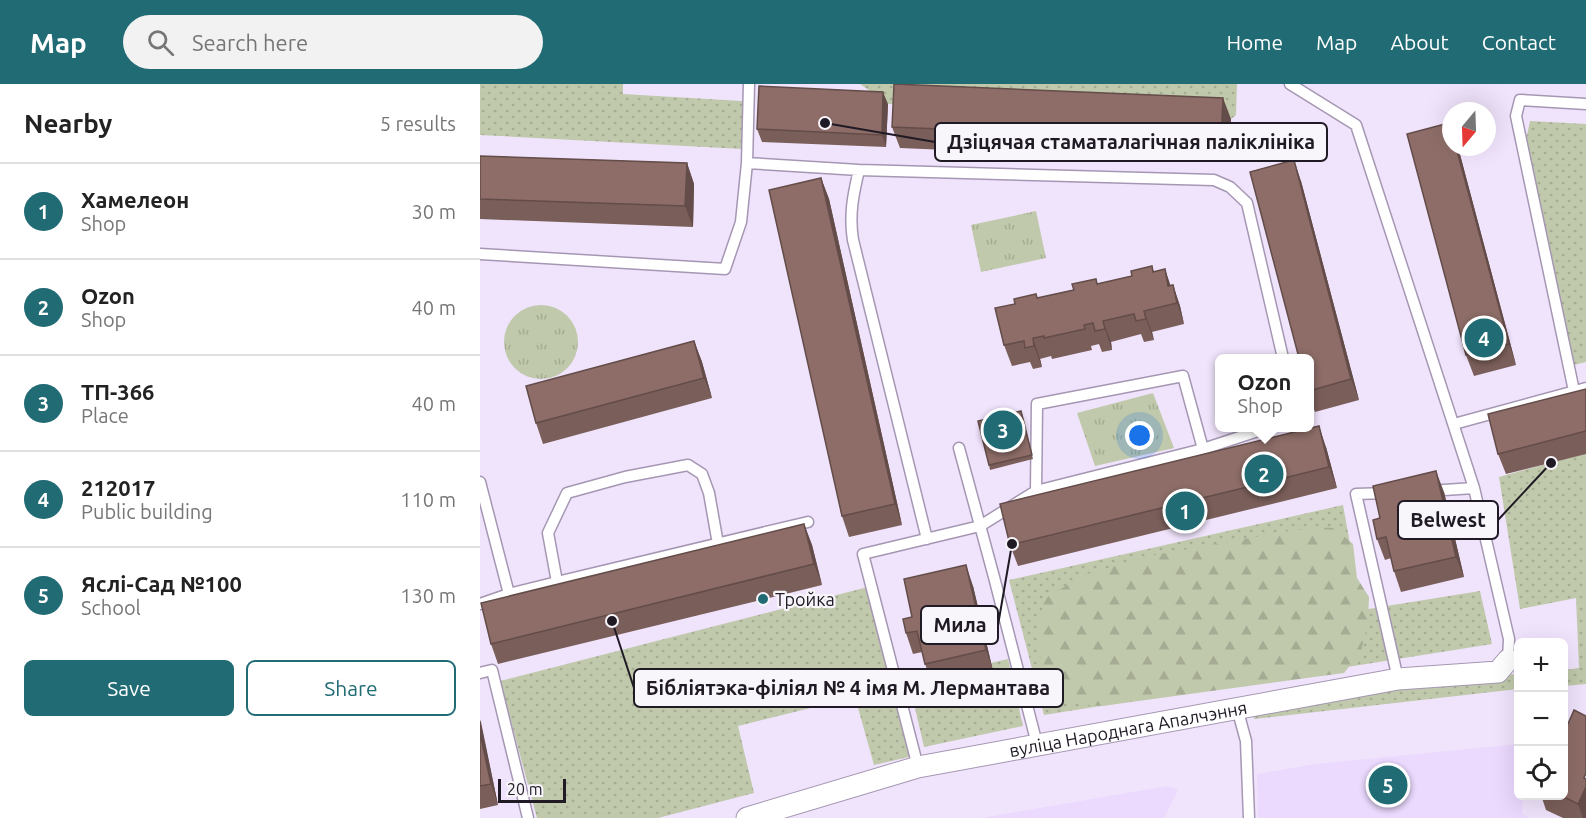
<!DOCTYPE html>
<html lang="en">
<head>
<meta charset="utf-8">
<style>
  body { margin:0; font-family:Ubuntu,sans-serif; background:#f2f2f2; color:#222 }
  .controls { position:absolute; right:18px; bottom:18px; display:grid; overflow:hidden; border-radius:9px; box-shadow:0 6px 24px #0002 }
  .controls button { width:54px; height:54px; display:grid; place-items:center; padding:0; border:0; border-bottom:2px solid #e0e0e0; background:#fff; color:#222; font:30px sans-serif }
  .compass { position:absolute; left:962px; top:18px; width:54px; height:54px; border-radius:50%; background:#fff; box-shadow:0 6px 24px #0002; rotate:199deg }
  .scale { position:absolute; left:18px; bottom:15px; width:68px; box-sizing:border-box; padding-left:6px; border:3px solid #201a25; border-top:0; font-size:16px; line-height:21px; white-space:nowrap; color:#201a25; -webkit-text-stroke:4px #f8f5fb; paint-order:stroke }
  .you { position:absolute; left:660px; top:352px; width:21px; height:21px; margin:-15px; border:4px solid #fff; border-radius:50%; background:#1a73e8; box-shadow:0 0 0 9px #1a73e833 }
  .badge { display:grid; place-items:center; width:39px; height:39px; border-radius:50%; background:#206b74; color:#fff; font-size:20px; font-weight:700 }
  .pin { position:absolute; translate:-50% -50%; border:3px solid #fff; box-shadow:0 2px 6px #0006 }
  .popup { position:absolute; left:735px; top:270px; width:99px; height:78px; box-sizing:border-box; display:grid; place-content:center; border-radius:9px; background:#fff; filter:drop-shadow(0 2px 4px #0005); font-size:20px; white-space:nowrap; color:#767676 }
  .popup b { font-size:22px; color:#222 }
  .popup::after { content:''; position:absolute; left:50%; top:100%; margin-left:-12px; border:12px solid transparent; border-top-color:#fff }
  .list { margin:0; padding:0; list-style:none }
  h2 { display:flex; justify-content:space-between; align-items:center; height:78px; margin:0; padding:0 24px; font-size:26px }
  h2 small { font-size:20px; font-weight:400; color:#767676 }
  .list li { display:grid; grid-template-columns:39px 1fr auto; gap:18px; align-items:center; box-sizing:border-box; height:96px; padding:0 24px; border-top:2px solid #e0e0e0 }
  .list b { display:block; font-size:22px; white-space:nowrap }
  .list p { margin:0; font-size:20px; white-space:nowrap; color:#767676 }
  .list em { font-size:20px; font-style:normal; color:#767676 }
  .actions { display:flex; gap:12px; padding:18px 24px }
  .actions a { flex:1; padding:14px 0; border:2px solid #206b74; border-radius:9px; text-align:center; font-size:21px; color:#206b74 }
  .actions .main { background:#206b74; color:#fff }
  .icon { flex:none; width:33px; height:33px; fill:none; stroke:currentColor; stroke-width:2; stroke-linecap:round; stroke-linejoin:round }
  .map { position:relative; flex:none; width:1106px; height:734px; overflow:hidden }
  header { display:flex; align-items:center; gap:36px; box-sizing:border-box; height:84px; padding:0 30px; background:#206b74; color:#fff }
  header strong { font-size:28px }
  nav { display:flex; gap:33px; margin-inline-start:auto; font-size:21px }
  .search { width:420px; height:54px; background:#f2f2f2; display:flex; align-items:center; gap:15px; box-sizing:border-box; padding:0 21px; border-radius:33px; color:#767676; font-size:22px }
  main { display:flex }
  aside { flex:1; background:#fff }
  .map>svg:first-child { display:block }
</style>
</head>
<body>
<header>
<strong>Map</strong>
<div class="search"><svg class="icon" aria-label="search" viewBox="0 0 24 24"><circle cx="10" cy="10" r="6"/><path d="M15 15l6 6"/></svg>Search here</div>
<nav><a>Home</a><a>Map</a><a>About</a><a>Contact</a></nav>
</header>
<main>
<aside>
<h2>Nearby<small>5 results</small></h2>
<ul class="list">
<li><span class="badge">1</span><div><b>Хамелеон</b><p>Shop</p></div><em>30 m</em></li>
<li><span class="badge">2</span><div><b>Ozon</b><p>Shop</p></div><em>40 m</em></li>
<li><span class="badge">3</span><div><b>ТП-366</b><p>Place</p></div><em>40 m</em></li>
<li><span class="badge">4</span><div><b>212017</b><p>Public building</p></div><em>110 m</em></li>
<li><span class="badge">5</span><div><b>Яслі-Сад №100</b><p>School</p></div><em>130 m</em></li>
</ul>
<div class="actions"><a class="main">Save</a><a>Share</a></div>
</aside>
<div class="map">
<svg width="1106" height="734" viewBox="0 0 1106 734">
  <defs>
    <pattern id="grass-dots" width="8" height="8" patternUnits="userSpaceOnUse" patternTransform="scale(1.5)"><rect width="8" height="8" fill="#c0c9ab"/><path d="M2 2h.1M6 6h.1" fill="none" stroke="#a5ac93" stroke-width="1.8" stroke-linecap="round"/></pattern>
    <pattern id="forest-firs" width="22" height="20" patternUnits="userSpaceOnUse" patternTransform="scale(1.5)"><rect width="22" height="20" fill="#c0c9ab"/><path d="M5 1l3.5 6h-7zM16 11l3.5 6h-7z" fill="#a5ac93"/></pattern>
    <pattern id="park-tufts" width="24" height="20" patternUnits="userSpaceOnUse" patternTransform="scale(1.5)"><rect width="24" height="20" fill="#c0c9ab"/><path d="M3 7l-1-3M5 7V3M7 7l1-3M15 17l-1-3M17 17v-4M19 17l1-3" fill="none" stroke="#a5ac93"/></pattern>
  </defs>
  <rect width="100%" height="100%" fill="#f0e4fc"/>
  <!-- built -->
  <path fill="#ebd9fe" d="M1038 660V712H1043L1042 730 1050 734H778L777 690 836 680Z
    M688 702 698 706 684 734H501Z"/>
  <!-- grass -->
  <path fill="url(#grass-dots)" d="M0 0H143V10L262 17V65L0 51Z
    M380 0H757L756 31 751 35 408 20Z
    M1050 37 1106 40V278L1089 282 1042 74Z
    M1106 369V600L1084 602V586L1099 584 1096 514 1040 525 1019 393Z
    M863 421 882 526 1000 507 1012 560 564 631 529 496Z
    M388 503 433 672 394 681 375 613 258 642 274 709 178 734H57L20 597Z
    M528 575 543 642 444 663 429 598Z
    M1038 590V605L774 635 773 617Z"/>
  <!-- forest -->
  <path fill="url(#forest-firs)" d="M832 443 854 444 873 460 877 494 889 513 888 536 881 568 864 589 622 622 596 620 572 611 561 591 559 540 564 515 604 491 669 472Z"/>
  <!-- park -->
  <path fill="url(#park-tufts)" d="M556 127 566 174 501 188 491 141Z
    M24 258a37 37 0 1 1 74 0a37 37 0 1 1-74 0Z
    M673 309 694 364 615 382 597 329Z"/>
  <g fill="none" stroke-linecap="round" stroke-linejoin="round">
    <!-- service casing -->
    <g stroke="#a597b3" stroke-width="13">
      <path id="service" d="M810 0 876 41 994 404 1029 555 1028 576
        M267 79 269 0
        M379 86C373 111 369 131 373 156L447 455
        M0 170 245 185 261 138 267 79 379 86 734 96 750 103 767 119 803 274
        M1094 307 1036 32 1040 16 1106 20
        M974 340 1106 304
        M479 364 514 493 557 660
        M0 398 29 510
        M556 407 557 320 703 292 723 365
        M949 407 994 404
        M907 409 876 410 918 595
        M77 498 68 449 87 409 145 393 208 381 222 390 229 409 238 460
        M0 520 29 510 77 498 328 438
        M0 589 12 586 48 734
        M757 624 766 657 769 734
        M438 683 383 470 500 442 556 407 723 365 787 344"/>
    </g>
    <!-- minor casing -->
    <g stroke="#a597b3" stroke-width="23">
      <g id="minor">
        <path id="s1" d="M267 734 438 683 918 595 1018 588 1028 576"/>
      </g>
    </g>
    <!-- service -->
    <use href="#service" stroke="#fff" stroke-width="10"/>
    <!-- minor -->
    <use href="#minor" stroke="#fff" stroke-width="21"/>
  </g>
  <!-- wall -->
  <path fill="#7a5e59" d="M408 20 406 63 282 58 277 45Z
    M751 35 749 78 420 64 412 43Z
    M971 63H978L1036 281 994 292 986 271Z
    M0 72 207 79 214 100 213 143 0 135Z
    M341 94 349 115 422 441 369 453 362 432Z
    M821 97 879 316 835 328 829 311V274Z
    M672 182 674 188 685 185 690 201H693L700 222 704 240 672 248 674 256 664 258 661 250 631 258 632 266 622 268 619 260 611 262 612 266 572 275 571 272 560 275 562 283 553 285 550 278 532 282 524 261 557 214 652 192Z
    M214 257 222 278 232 314 63 360 56 339Z
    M1106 305V370L1026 390 1018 370Z
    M542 331 553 375 510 386 509 381Z
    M846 363 857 404 538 482 530 461Z
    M964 408 984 493 921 508 914 487 911 474 905 476 897 455 900 434Z
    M324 440 332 461 342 501 18 580 11 560Z
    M493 502 513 587 453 601 445 580 442 568 433 570 426 549 432 533Z
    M0 636 18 721 0 725Z
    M1083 648 1106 734H1083L1066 726 1061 711H1083Z"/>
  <!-- shaded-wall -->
  <path fill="#634c49" d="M403 8 408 20 406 63 402 51Z
    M743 14 751 35 749 78 741 57Z
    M976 63H978L1036 281 1029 260Z
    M814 76 821 97 879 316 871 295Z
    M207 79 214 100 213 143 205 122Z
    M341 94 349 115 422 441 415 420Z
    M685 185 692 206 696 223 688 202Z
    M693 201 700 222 704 240 697 219Z
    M664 227 672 248 674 256 666 235Z
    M623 237 631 258 632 266 625 245Z
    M553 254 560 275 562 283 554 262Z
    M214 257 222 278 232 314 224 294Z
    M839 342 846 363 857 404 849 383Z
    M956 387 964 408 984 493 976 473Z
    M324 440 332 461 342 501 334 480Z
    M486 481 493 502 513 587 506 566Z
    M0 636 1 638 18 721 11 700 0 649Z
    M1106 703V734H1103L1098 720Z"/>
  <!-- building -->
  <path fill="#8e6d68" stroke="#634c49" stroke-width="1.5" d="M414 0 743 14 741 57 412 43Z
    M279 2 403 8 402 51 277 45Z
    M969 39 971 45V63H976L1029 260 986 271 927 50Z
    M0 72 207 79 205 122 0 115Z
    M814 76 871 295 829 307V274H819L770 88Z
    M341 94 415 420 362 432 289 106Z
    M672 182 673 188 685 185 688 202 693 201 697 219 664 227 666 235 656 237 654 230 623 237 625 245 615 247 613 239 604 241 605 245 564 254V252L553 254 554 262 545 264 544 257 524 261 515 224 535 220 534 215 556 210 557 214 594 206 592 200 616 195 617 200 652 192 651 187Z
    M214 257 224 294 56 339 46 302Z
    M1106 305V347L1018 370 1008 330Z
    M541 327 552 371 509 381 498 337Z
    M839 342 849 383 530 461 520 420Z
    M956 387 976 473 914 487 906 453 897 455 893 436 900 434 893 402Z
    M324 440 334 480 11 560 1 519Z
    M486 481 506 566 445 580 437 547 426 549 423 535 432 533 424 495Z
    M1094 626 1106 632V689L1104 694 1106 695V703L1098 720 1080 711H1083V648L1084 649Z
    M0 649 11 700 0 702Z"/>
  <!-- markers -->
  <circle fill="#206b74" stroke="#f8f5fb" stroke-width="2" cx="283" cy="515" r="6"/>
  <g text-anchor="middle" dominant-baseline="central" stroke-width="4.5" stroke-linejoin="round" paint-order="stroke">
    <!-- poi labels -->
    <g font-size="18" fill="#201a25" stroke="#f8f5fb" text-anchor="start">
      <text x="295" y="515">Тройка</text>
    </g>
    <!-- street labels -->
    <g font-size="18" fill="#201a25" stroke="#f8f5fb">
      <text stroke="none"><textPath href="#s1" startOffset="392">вуліца Народнага Апалчэння</textPath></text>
    </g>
  </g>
  <!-- callouts -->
  <path fill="none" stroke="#201a25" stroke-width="2" d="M345 39L455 58M1071 379L1018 436M532 460L518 541M132 537L154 604"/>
  <g fill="#201a25" stroke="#f8f5fb" stroke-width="2">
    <circle cx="345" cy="39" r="6"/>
    <circle cx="1071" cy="379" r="6"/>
    <circle cx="532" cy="460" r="6"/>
    <circle cx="132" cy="537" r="6"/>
  </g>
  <g fill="#f8f5fb" stroke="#201a25" stroke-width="2">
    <rect x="455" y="39" width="392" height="38" rx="6"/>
    <rect x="918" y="417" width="100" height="38" rx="6"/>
    <rect x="441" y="522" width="77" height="38" rx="6"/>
    <rect x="154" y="585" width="429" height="38" rx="6"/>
  </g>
  <g font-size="20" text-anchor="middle" font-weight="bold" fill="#201a25">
    <text x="651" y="65">Дзіцячая стаматалагічная паліклініка</text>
    <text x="968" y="443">Belwest</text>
    <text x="480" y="548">Мила</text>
    <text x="368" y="611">Бібліятэка-філіял № 4 імя М. Лермантава</text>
  </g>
</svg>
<div class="controls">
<button>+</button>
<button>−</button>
<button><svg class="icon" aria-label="locate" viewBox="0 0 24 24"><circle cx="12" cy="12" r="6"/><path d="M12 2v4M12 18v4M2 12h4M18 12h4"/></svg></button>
</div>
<svg class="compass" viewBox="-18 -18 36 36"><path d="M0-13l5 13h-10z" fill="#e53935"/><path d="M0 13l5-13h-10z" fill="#767676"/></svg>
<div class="scale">20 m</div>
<div class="you"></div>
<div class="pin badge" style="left:705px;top:427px">1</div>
<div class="pin badge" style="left:784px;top:390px">2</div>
<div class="popup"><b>Ozon</b>Shop</div>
<div class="pin badge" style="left:523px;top:346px">3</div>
<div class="pin badge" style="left:1004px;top:254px">4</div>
<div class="pin badge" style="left:908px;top:701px">5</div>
</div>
</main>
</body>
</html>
